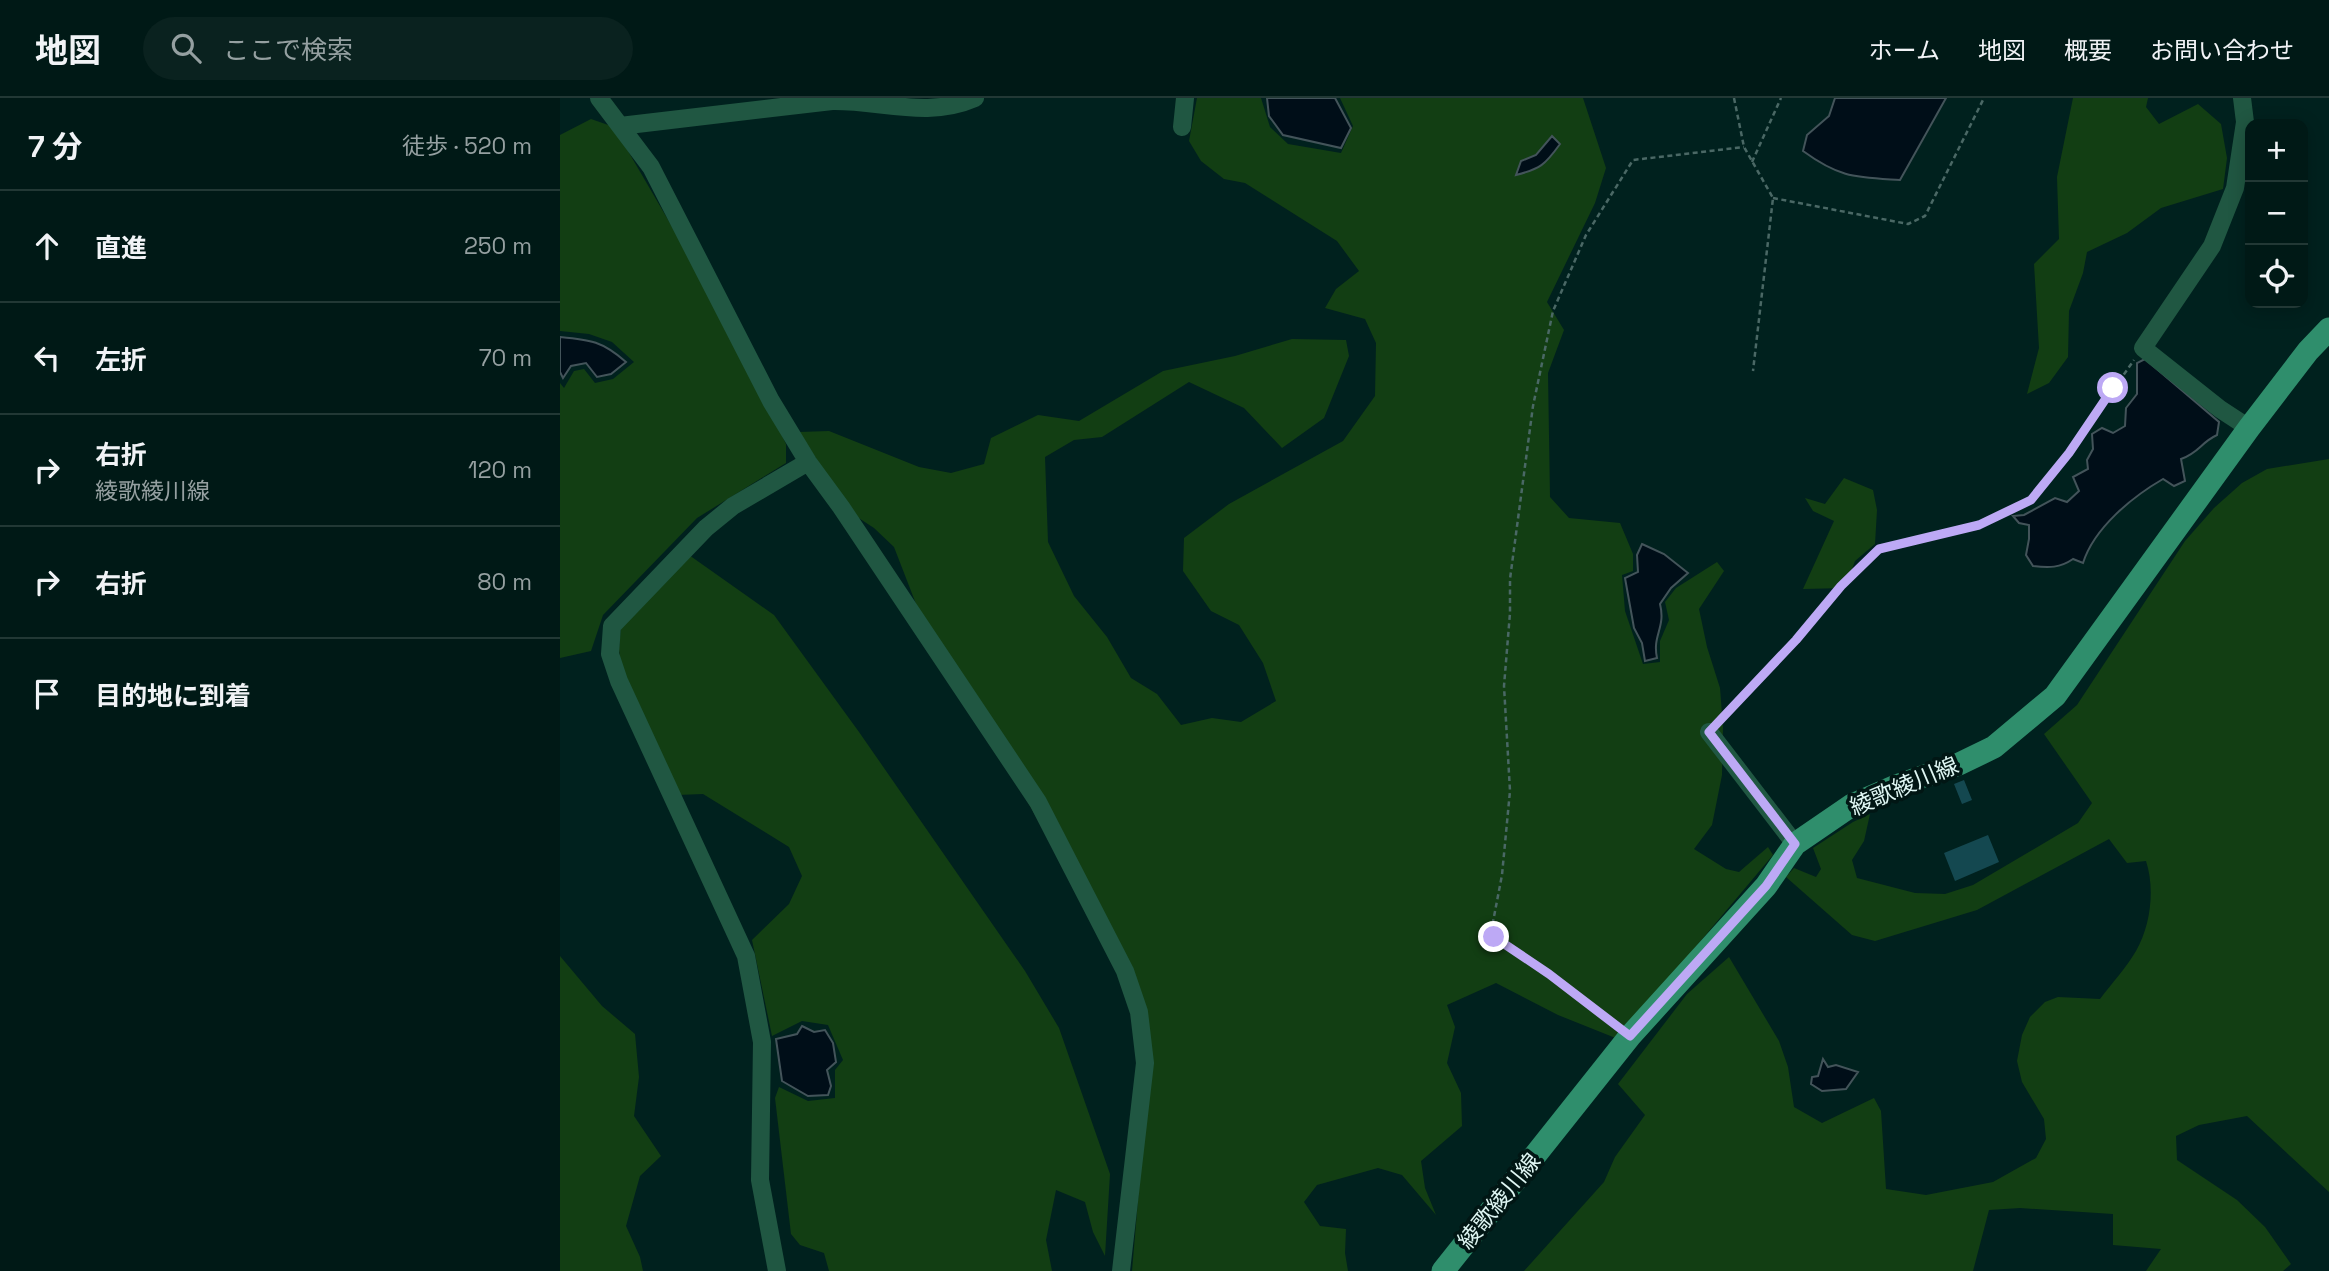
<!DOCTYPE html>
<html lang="ja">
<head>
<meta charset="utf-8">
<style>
  body { margin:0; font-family:"Space Grotesk","Noto Sans JP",sans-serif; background:#0a221f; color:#f1f3f6 }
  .controls { position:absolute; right:21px; top:21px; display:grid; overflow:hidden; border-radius:14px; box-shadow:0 4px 18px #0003 }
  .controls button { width:63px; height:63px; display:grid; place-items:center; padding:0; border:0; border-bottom:2px solid #223835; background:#001916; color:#f1f3f6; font:35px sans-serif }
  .stop { position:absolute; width:21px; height:21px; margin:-16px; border:5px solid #bda9f5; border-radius:50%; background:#fff }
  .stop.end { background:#bda9f5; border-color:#fff; box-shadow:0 2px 7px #0008 }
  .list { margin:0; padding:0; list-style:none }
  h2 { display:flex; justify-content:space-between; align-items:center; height:91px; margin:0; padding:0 28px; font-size:30px }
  h2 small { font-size:23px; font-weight:400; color:#95a0a1 }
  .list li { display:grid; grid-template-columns:46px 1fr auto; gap:21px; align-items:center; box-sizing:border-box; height:112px; padding:0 28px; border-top:2px solid #223835 }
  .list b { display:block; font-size:26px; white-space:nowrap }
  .list p { margin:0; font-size:23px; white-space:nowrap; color:#95a0a1 }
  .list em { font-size:23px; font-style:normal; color:#95a0a1 }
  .icon { flex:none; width:38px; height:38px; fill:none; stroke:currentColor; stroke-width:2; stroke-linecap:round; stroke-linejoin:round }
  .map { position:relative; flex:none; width:1769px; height:1173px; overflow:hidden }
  header { display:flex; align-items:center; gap:42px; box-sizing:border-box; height:98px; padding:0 35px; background:#001916; border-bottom:2px solid #223835 }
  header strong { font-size:33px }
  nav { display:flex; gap:38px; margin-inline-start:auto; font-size:24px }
  .search { width:490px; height:63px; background:#0a221f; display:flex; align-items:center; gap:18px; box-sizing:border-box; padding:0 24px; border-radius:38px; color:#95a0a1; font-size:26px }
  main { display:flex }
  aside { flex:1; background:#001916 }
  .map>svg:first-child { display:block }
</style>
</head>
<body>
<header>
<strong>地図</strong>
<div class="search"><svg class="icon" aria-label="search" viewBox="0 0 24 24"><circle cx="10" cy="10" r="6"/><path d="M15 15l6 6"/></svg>ここで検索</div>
<nav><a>ホーム</a><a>地図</a><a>概要</a><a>お問い合わせ</a></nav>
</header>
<main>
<aside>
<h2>7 分<small>徒歩 · 520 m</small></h2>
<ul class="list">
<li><svg class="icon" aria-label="ahead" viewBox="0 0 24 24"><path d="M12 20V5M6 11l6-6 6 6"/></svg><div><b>直進</b></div><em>250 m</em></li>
<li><svg class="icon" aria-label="left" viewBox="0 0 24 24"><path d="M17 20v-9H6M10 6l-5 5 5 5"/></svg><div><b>左折</b></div><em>70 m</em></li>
<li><svg class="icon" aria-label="right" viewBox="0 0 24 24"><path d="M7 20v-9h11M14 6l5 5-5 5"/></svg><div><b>右折</b><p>綾歌綾川線</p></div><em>120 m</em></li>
<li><svg class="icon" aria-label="right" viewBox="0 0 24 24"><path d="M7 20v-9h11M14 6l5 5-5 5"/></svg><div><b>右折</b></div><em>80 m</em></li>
<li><svg class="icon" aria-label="arrive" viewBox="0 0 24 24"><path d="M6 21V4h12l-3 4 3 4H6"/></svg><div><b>目的地に到着</b></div></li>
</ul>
</aside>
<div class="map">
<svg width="1769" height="1173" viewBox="0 0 1769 1173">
  <rect width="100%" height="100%" fill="#00211e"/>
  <!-- green -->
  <path fill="#123e13" d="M637 0H701L710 29 728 46 781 55 793 28 780 0H1023L1046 70 1035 105 987 204 1004 232 988 275 990 399 1009 420 1060 425 1073 456V473L1062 477 1065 513 1083 566 1100 564V543L1109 522 1105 504 1116 490 1157 464 1164 473 1139 511 1147 549 1160 590 1163 629 1162 677 1152 727 1134 751 1166 771 1179 774 1208 749 1213 757 1058 941 998 917 936 885 887 907 895 929 887 965 901 995 902 1028 861 1063 865 1090 876 1117 842 1077 818 1070 757 1087 744 1104 760 1128 786 1131 785 1155 788 1173H572L584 1031 587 914 358 511 334 449 314 430 291 415 239 334 269 333 359 369 391 375 424 366 431 340 478 317 519 323 603 273 675 258 732 241 786 242 789 258 764 320 722 350 684 310 629 284 542 339 514 342 485 359 488 444 514 498 547 539 571 580 597 596 621 627 652 620 681 624 716 603 703 565 679 527 651 513 623 473 624 440 669 406 783 343 815 298 816 245 805 221 765 210 776 191 799 173 777 143 685 85 664 81 641 63 629 43Z
    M1513 0H1588L1586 9 1599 26 1638 6 1661 26 1667 60 1663 91 1601 110 1567 135 1527 154 1523 175 1509 213 1508 259 1489 285 1467 296 1479 250 1474 166 1499 141 1497 79Z
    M31 21 54 29 167 223 226 346V365L137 420 43 517 31 553 0 560V285L4 290 14 273 24 271 35 285 53 281 74 264 52 244 29 236 0 233V37Z
    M1769 361V1094L1687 1018 1639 1027 1616 1038 1617 1062 1677 1102 1705 1129 1731 1166 1723 1173H1586L1601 1151 1553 1147V1116L1460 1110 1429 1112 1413 1173H964L1044 1084 1055 1059 1085 1017 1058 986 1127 896 1169 859 1219 943 1228 969 1234 1009 1262 1025 1314 1000 1321 1013 1326 1091 1366 1097 1433 1084 1476 1060 1486 1041 1484 1021 1462 984 1457 963 1462 937 1470 919 1485 904 1498 899 1540 901C1552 885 1566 870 1576 853 1591 827 1595 790 1586 763L1567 765 1549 741 1417 812 1315 843 1292 837 1226 779 1234 770 1256 779 1261 771 1253 750 1293 724 1310 716 1304 743 1292 762 1297 780 1355 795 1385 796 1413 787 1518 725 1532 705 1484 636 1517 607 1625 443 1654 410 1682 385 1707 371Z
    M1284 380 1313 392 1317 412 1315 446 1295 463 1285 490 1243 491 1274 423 1253 413 1245 400 1265 406Z
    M129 457 214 517 299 634 465 873 499 930 550 1076 545 1158 533 1134 525 1104 496 1092 486 1142 492 1173H269L264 1155 240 1147 231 1136 215 1000 219 989 248 1003 275 1000V972L283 962 268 927 242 923 212 938 192 842 229 806 242 778 229 749 143 696 117 697 62 578 59 551 61 528Z
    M0 858 42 908 75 936 79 979 74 1018 101 1058 80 1078 66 1128 80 1159 83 1173H0Z"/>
  <!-- water -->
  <path fill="#000e18" stroke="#43545a" stroke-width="2" d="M707 0H775L791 30 781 50 723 37 709 18Z
    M1275 0H1386L1340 82C1295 79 1280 80 1243 53L1247 37 1269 18Z
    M992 38 1000 46C985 67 980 71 956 77L961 63 976 57Z
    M0 239C31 242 42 243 66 264L51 276 37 279 26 265 11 268 3 280 0 274Z
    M1585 261 1659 324 1657 337C1640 345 1640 354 1621 361L1625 383 1614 388 1603 381C1572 399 1534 430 1523 465L1513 461C1500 470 1489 470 1473 468L1466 457 1469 441V427L1459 425 1453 418 1464 417 1495 400 1507 404 1519 393 1513 379 1528 371 1527 362 1533 351 1532 336 1542 330 1553 335 1565 328 1566 310 1577 296V265Z
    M1082 446 1104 456 1128 475 1111 490 1100 506C1106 530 1092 537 1097 560L1085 563 1082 545 1074 530 1065 480 1078 474 1077 457Z
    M242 928 254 934 265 932 273 945 276 964 267 972 271 988 268 997 248 998 222 983 216 941 237 936Z
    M1263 961 1268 969 1276 967 1298 974 1286 991 1262 993 1251 986 1252 979 1258 978Z"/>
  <!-- building -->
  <path fill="#144850" d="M1404 682 1412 702 1402 706 1394 686Z
    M1428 737 1439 764 1395 783 1384 755Z"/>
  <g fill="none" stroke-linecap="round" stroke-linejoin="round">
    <!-- path -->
    <path stroke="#4a6865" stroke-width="2.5" stroke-dasharray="5 3.5" stroke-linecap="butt" d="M1174 0 1184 49 1213 100 1193 273
      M1192 64 1221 0
      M1213 100 1348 126 1365 118 1424 0
      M1159 624 1236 542 1281 488 1319 451 1419 427 1471 402 1509 355 1574 262
      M1055 926 989 876 935 839 932 829 942 777 950 693 944 588 950 515V481L973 308 993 213 1026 137 1073 62 1184 49"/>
    <!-- minor -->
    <path stroke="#205742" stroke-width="18" d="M39 0 91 69 211 303 248 364 281 409 478 704 565 873 579 914 585 965 561 1173
      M1682 0 1685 24 1675 90 1652 148 1583 250 1660 311 1689 330
      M60 28 272 3C321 2 367 21 415 0
      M622 29 625 0
      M1149 634 1235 746
      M217 1173 200 1082 202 944 186 858 59 583 50 556 52 528 146 430 173 408 248 364"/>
    <!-- major -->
    <path stroke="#2f8e6c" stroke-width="23" d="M883 1173 1070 938 1206 788 1235 746 1292 707 1336 688 1399 666 1434 649 1495 598 1689 330 1748 253 1769 231"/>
  </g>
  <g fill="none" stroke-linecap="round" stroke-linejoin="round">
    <!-- route -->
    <path stroke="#bda9f5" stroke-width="9" d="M934 839 989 876 1070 938 1206 788 1235 746 1149 634 1236 542 1281 488 1319 451 1419 427 1471 402 1509 355 1553 290"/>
  </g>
  <g text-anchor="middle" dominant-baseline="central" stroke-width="7" stroke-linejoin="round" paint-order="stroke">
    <!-- street labels -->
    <g font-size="23" fill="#dff6f3" stroke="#011614">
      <text transform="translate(1344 688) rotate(-23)">綾歌綾川線</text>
      <text transform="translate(939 1103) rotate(-51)">綾歌綾川線</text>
    </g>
  </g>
</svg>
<div class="controls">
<button>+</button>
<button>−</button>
<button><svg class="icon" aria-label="locate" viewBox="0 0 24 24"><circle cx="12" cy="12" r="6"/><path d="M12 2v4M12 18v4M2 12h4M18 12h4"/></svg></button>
</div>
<div class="stop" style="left:1553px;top:290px"></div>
<div class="stop end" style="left:934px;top:839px"></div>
</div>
</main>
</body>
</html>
